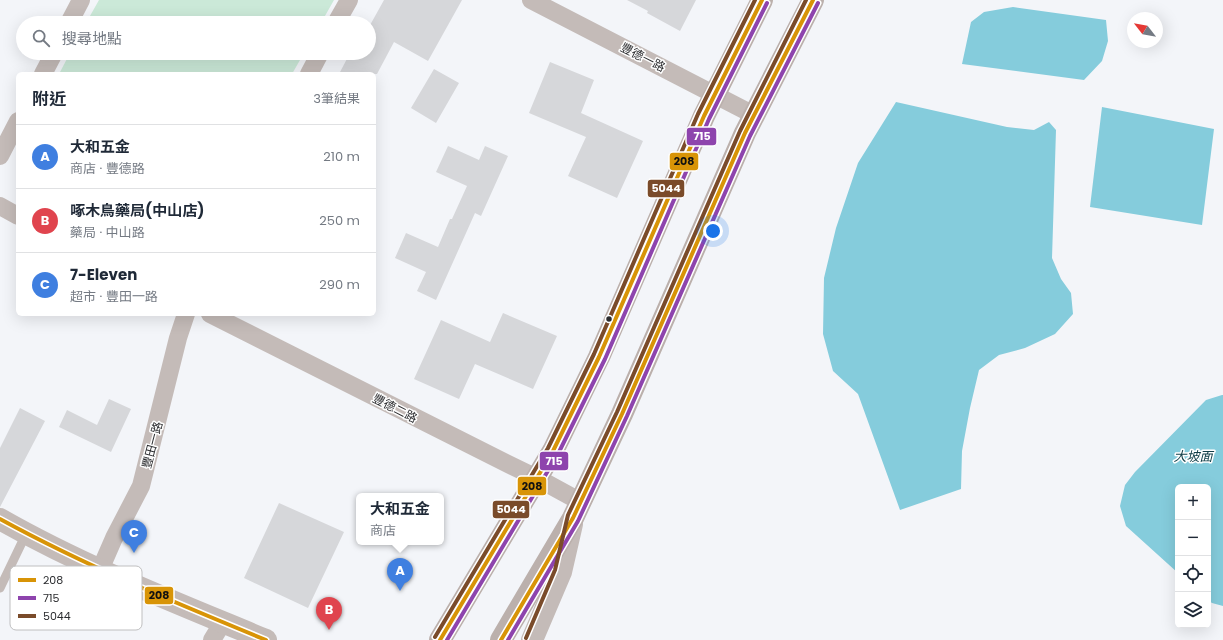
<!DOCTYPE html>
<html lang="zh-TW">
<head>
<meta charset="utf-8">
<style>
  body { margin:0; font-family:Poppins,"Noto Sans TC",sans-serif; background:#f6f6f7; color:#1f2937 }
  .controls { position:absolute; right:12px; bottom:12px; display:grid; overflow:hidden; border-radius:6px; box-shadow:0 4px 16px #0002 }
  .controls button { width:36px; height:36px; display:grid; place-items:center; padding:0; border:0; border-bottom:1px solid #e0e1e3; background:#fff; color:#1f2937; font:20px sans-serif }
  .compass { position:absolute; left:1127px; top:12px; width:36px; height:36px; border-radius:50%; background:#fff; box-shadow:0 4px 16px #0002; rotate:301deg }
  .you { position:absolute; left:713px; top:231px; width:14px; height:14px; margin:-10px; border:3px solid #fff; border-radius:50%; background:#1a73e8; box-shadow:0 0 0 6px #1a73e833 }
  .badge { display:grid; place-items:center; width:26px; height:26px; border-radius:50%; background:#1a73e8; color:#fff; font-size:13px; font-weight:700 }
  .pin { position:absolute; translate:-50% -33px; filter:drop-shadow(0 1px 2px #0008) }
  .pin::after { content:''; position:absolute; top:21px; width:14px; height:12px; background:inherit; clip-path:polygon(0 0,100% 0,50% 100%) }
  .popup { position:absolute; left:356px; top:493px; width:88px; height:52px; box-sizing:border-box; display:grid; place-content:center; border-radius:6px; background:#fff; filter:drop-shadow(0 1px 3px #0005); font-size:13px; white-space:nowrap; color:#747a83 }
  .popup b { font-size:15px; color:#1f2937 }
  .popup::after { content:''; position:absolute; left:50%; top:100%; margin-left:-8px; border:8px solid transparent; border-top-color:#fff }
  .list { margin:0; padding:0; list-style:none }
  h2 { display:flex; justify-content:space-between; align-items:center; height:52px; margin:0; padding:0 16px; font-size:17px }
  h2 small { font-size:13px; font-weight:400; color:#747a83 }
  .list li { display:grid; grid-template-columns:26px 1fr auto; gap:12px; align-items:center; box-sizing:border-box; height:64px; padding:0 16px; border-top:1px solid #e0e1e3 }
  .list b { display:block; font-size:15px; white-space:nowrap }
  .list p { margin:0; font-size:13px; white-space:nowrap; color:#747a83 }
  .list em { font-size:13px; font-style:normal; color:#747a83 }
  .icon { flex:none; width:22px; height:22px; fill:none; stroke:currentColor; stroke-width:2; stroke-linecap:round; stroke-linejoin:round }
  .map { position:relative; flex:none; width:1223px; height:640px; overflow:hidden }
  .search { position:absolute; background:#fff; box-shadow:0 4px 16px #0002; left:16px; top:16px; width:360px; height:44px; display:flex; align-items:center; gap:10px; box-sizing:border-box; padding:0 14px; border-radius:22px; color:#747a83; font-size:15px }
  .panel { position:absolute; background:#fff; box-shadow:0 4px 16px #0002; left:16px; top:72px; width:360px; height:244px; border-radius:6px }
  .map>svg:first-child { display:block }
</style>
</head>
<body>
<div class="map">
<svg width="1223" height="640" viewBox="0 0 1223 640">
  <rect width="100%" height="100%" fill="#f3f5f9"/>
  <!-- green -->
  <path fill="#cbe9d8" d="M99 0H334L321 23H86Z
    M70 53H304L292 74H59Z"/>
  <!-- water -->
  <path fill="#85ccdc" d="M1013 7 1106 20 1108 41 1102 61 1084 80 962 64 971 22 984 12Z
    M896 102 1007 127 1034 130 1049 122 1056 130 1052 258 1061 279 1071 293 1073 314 1055 334 1025 348 999 355 979 370 970 408 962 451 961 489 900 510 858 394 833 371 823 334 824 278 836 228 858 163Z
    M1102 107 1214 129 1202 225 1090 207Z
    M1222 395H1223V606L1212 603 1208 600V487H1178V573L1126 526 1120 506 1125 485 1135 472 1206 400Z"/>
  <!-- building -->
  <path fill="#d6d7da" d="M384 0H462L428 61 394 42 377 74H339L350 53H369V27Z
    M627 0H696L680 31 647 13 648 11Z
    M550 62 594 80 581 113 643 141 617 198 568 176 586 137 529 113Z
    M434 69 459 83 436 123 411 108Z
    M448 146 479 160 485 146 508 156 481 216 475 213 436 300 417 291 426 272 395 258 406 233 438 247 450 219H452L467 186 436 172Z
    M503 313 557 336 533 389 475 364 459 399 414 379 441 320 490 342Z
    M109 399 131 409 111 452 59 427 67 410 97 425Z
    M20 408 45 421 0 507V448Z
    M279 503 344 532 308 608 244 578Z"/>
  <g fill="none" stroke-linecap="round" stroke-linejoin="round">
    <!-- service -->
    <path stroke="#c4bbb8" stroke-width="9" d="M0 588 26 534"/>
    <!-- minor -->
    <path stroke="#c4bbb8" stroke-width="18" d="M531 0 754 115
      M69 23 81 0
      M336 23 349 0
      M43 74 54 53
      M309 74 320 53
      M0 156 18 121
      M0 206 18 216
      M210 314 508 464 537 478 581 502
      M100 570 114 538 141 486 178 338 186 314
      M212 640 223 622"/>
    <!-- tertiary -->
    <path stroke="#c4bbb8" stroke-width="22" d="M0 519C84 567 177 603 266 640
      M532 640 561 572 572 524"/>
    <!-- secondary -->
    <path stroke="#bbb0ac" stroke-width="22" d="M440 640 553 451 599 357 704 116 762 0
      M501 640 573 518 622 414 745 133 813 0"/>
    <!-- bus-1 casing -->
    <g stroke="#fff" stroke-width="7">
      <path id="bus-1" d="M0 519C86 566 176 603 266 640
        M440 640 553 451 599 357 704 116 762 0
        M501 640 573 518 622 414 745 133 813 0"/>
    </g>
    <!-- bus-2 casing -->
    <g stroke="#fff" stroke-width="7">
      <path id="bus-2" d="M447 640 558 454 605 359 709 119 767 3
        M508 640 578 521 627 416 750 136 818 3"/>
    </g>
    <!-- bus-3 casing -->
    <g stroke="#fff" stroke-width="7">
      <path id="bus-3" d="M435 637 548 448 594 354 698 114 755 0
        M526 638 555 570 568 515 617 412 740 131 806 0"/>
    </g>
    <!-- bus-1 -->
    <use href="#bus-1" stroke="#d89407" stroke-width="4"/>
    <!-- bus-2 -->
    <use href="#bus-2" stroke="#8e44ad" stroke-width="4"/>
    <!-- bus-3 -->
    <use href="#bus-3" stroke="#7a4b2a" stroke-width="4"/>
  </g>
  <!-- markers -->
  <circle fill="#2a2b2e" stroke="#fff" stroke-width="1.5" cx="609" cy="319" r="3.5"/>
  <g text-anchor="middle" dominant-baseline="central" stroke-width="3" stroke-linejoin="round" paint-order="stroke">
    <!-- street labels -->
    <g font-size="12" fill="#2a2b2e" stroke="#fff">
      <text transform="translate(643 57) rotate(27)">豐德一路</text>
      <text transform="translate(395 408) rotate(27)">豐德二路</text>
      <text transform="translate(152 445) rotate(-75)">豐田一路</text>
    </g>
    <!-- water labels -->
    <g font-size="13" font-style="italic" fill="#124049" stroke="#fff">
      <text x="1193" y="456">大坡面</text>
    </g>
  </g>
  <!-- legend -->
  <rect x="10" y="566" width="132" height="64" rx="6" fill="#fff" stroke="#bfbfc0" stroke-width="1"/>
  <rect x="18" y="578" width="18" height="4" fill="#d89407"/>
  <rect x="18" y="596" width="18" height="4" fill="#8e44ad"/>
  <rect x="18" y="614" width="18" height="4" fill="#7a4b2a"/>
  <g font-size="11" fill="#2a2b2e">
    <text x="43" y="584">208</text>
    <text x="43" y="602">715</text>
    <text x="43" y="620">5044</text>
  </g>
  <g stroke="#fff" stroke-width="1.5">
    <rect x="686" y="127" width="31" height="19" rx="4" fill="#8e44ad"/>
    <rect x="669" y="152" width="30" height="19" rx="4" fill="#d89407"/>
    <rect x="647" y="179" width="38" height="19" rx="4" fill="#7a4b2a"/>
    <rect x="539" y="451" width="30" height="20" rx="4" fill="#8e44ad"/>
    <rect x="517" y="476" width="30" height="20" rx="4" fill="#d89407"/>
    <rect x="492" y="500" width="38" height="19" rx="4" fill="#7a4b2a"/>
    <rect x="144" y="586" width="30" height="19" rx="4" fill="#d89407"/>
  </g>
  <g font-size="11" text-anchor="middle" font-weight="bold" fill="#fff">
    <text x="702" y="140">715</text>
    <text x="666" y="192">5044</text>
    <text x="554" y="465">715</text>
    <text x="511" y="513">5044</text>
  </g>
  <g font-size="11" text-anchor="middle" font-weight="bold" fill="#111">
    <text x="684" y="165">208</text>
    <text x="532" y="490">208</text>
    <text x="159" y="599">208</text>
  </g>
</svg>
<div class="controls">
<button>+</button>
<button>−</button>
<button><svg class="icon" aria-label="locate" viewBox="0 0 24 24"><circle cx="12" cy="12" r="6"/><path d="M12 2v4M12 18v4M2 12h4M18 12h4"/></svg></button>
<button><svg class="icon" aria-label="layers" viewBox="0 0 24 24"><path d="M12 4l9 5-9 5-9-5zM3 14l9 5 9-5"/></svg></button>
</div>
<svg class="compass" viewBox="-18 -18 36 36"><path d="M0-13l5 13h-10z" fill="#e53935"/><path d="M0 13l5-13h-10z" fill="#747a83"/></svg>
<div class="you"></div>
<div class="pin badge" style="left:400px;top:591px;background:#3f7fe0">A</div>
<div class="popup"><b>大和五金</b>商店</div>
<div class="pin badge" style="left:329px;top:630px;background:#e0444e">B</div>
<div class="pin badge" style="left:134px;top:553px;background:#3f7fe0">C</div>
<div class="search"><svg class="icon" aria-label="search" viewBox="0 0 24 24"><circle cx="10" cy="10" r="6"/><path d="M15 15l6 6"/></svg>搜尋地點</div>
<section class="panel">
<h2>附近<small>3筆結果</small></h2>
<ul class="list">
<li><span class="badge" style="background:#3f7fe0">A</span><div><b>大和五金</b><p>商店 · 豐德路</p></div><em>210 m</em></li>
<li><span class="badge" style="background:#e0444e">B</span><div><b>啄木鳥藥局(中山店)</b><p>藥局 · 中山路</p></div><em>250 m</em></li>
<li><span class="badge" style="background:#3f7fe0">C</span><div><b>7-Eleven</b><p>超市 · 豐田一路</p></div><em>290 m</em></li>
</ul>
</section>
</div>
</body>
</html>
